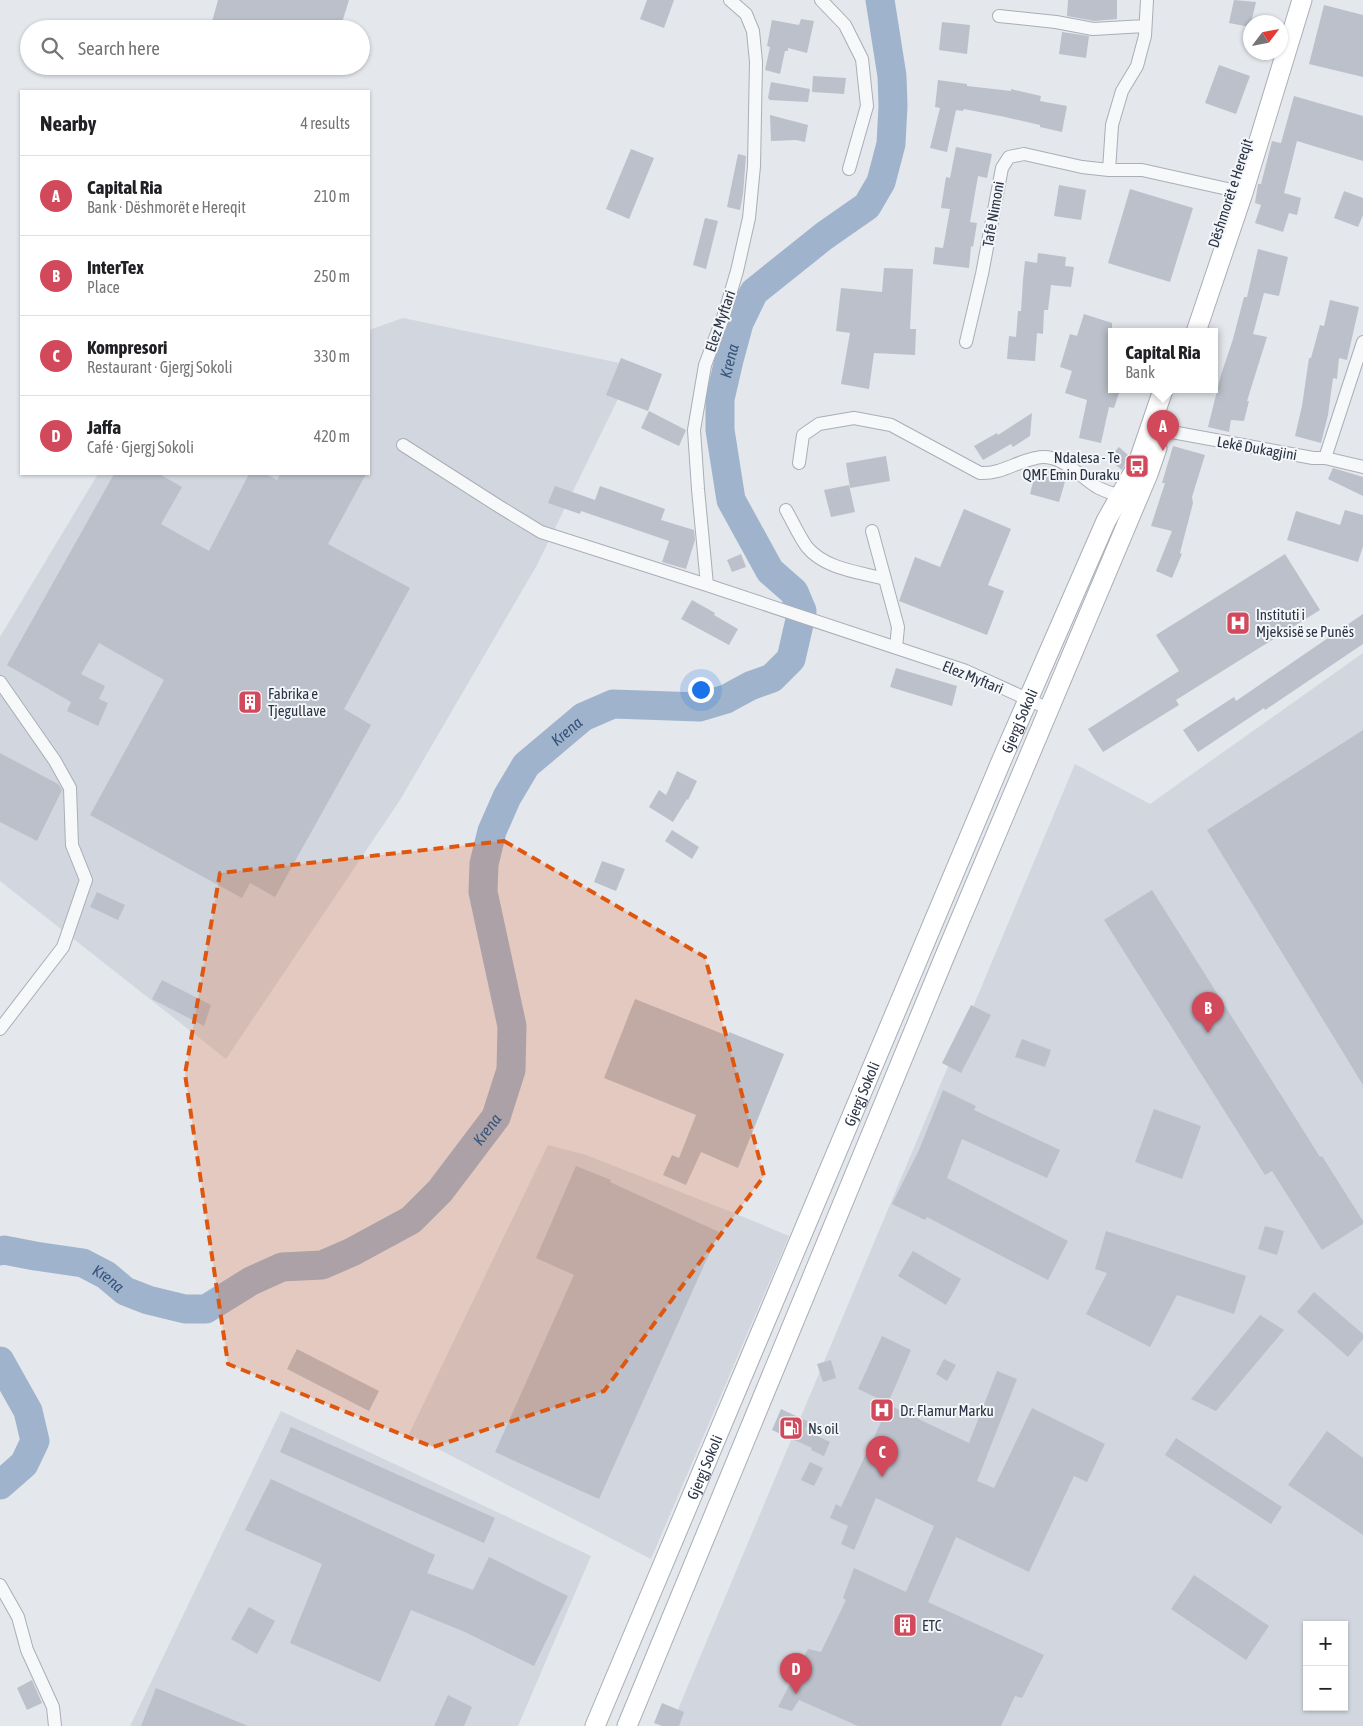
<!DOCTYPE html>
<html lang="en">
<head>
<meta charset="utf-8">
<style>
  body { margin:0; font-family:"Asap Condensed",sans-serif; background:#f6f6f6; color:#202124 }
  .controls { position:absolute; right:15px; bottom:15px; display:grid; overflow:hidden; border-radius:0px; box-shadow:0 1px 4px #0004 }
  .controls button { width:45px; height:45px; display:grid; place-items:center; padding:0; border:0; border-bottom:1px solid #e0e0e0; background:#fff; color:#202124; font:25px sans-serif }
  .compass { position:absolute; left:1243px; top:15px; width:45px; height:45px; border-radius:50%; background:#fff; box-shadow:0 1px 4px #0004; rotate:58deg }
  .you { position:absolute; left:700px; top:689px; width:18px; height:18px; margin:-12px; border:4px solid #fff; border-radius:50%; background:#1a73e8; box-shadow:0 0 0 8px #1a73e833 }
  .badge { display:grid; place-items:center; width:32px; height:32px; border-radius:50%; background:#d1495b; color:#fff; font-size:16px; font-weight:700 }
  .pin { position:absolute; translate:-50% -41px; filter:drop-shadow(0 1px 2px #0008) }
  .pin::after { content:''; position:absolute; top:26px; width:18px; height:15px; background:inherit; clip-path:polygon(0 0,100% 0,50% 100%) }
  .popup { position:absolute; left:1108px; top:328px; width:110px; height:65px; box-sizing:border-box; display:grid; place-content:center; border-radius:0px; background:#fff; filter:drop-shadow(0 1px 4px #0005); font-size:16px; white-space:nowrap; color:#757577 }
  .popup b { font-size:19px; color:#202124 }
  .popup::after { content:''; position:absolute; left:50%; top:100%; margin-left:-10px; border:10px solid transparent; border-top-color:#fff }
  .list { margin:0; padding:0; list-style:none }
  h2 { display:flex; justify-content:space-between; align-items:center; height:65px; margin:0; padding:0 20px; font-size:21px }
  h2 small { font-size:16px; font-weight:400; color:#757577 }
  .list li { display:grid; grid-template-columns:32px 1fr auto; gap:15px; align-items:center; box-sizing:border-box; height:80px; padding:0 20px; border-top:1px solid #e0e0e0 }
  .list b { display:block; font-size:19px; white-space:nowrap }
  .list p { margin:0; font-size:16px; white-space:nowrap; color:#757577 }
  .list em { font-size:16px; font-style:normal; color:#757577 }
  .icon { flex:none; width:28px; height:28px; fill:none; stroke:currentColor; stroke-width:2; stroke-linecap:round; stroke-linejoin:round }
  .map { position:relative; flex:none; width:1363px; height:1726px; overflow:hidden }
  .search { position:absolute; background:#fff; box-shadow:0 1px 4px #0004; left:20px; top:20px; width:350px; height:55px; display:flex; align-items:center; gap:12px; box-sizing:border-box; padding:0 18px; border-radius:28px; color:#757577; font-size:19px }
  .panel { position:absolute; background:#fff; box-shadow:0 1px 4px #0004; left:20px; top:90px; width:350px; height:385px; border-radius:0px }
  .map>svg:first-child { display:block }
</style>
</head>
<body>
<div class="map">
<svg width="1363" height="1726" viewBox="0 0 1363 1726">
  <rect width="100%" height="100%" fill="#e4e7ec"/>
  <!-- built -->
  <path fill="#d2d6de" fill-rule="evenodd" d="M403 318 634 366 537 565 400 800 226 1059 0 881V637L98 474H369V330Z
    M1363 653V1726H671L1075 764 1150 804ZM1307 1625H1344V1707H1307Z
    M548 1145 586 1155 734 1213 789 1236 651 1559 409 1434Z
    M281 1411 591 1556 518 1726H130Z"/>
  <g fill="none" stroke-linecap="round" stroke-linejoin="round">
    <!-- river -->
    <g stroke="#9fb4cc" stroke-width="29">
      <path id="s1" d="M0 1251 4 1250 35 1256 83 1263 106 1275 125 1291 148 1300 185 1309H206L251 1281 282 1267 322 1265 352 1252 411 1220 440 1191 496 1117 511 1070 512 1026 483 892 484 864 492 831 507 797 526 765 583 717 613 704 699 707 726 699 750 686 772 678 791 659 802 611 794 592 770 571 731 500 720 430V399L729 360 739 323 754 292 824 236 867 206 881 182 891 144 893 106 892 76 880 0"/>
      <path d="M0 1361 28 1411 35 1441 24 1464 0 1485"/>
    </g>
  </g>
  <!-- building -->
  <path fill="#bbc0ca" d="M218 0H349L340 29H210Z
    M647 0H674L664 28 640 19Z
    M1068 0H1117V19L1094 21 1067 16Z
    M1234 0 1256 2 1250 27 1229 23Z
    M1324 5 1363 15V77L1309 64Z
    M801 19 814 21 807 53 788 48V51H785L780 74 765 70 770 47 767 46 772 20 799 25Z
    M942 22 970 25 967 54 939 50Z
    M1062 32 1089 36 1086 58 1059 54Z
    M1219 65 1250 76 1236 114 1205 103Z
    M813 76 846 78 844 94 812 92Z
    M938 80 967 84V86L1011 91V89L1041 96 1040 101 1067 106 1062 132 1040 127V125L1005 117 964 109 963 111 956 110 947 152 930 148 940 108 935 107Z
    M771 82 810 89 808 102 770 100 768 98Z
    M1294 96 1363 116V161L1297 141 1284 193 1301 198 1297 215 1289 213 1283 232 1255 223 1261 205 1255 203 1258 184H1261L1272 141 1281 143Z
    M770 115 808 125 805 142 796 140 771 141Z
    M956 147 992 154 987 178 978 176 970 222 977 223 973 247 971 246 969 268 933 264 935 247 943 248 950 209 941 208 946 177 950 178Z
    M631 149 654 158 629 219 606 209Z
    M738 154 746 156 743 194 740 210 727 207Z
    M1059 185 1086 190 1081 220 1054 216Z
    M1130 189 1193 208 1170 282 1108 263Z
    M1344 191 1363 198V215L1358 227 1334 218Z
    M705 218 718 221 706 269 693 265Z
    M1258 249 1288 257 1279 296 1264 293 1253 334 1267 337 1247 401H1249L1244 421 1231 420 1229 432 1208 427 1221 375 1233 339 1244 297H1247Z
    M1038 253 1066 257 1065 266 1074 267 1071 287 1051 285 1048 310H1044L1043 334 1037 333 1035 361 1007 359 1009 336 1016 337 1018 311H1021L1023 280 1025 261 1037 263Z
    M884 268 913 269 910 329H916L915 355 874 353 869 389 841 384 850 333 836 331 841 288 882 292Z
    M1330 300 1359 307 1347 360 1339 358 1337 379 1333 378 1328 415 1321 443 1295 436 1302 406 1309 358H1311L1320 325 1324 326Z
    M1084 314 1112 323V390H1120L1114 408 1109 407 1101 443 1079 438 1087 400 1065 393 1072 371 1060 367 1070 334 1077 336Z
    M621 358 662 374 648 411 606 395Z
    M649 411 686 430 679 446 641 428Z
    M1032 413 1030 436 1013 447 1011 444 983 460 974 446 997 433 998 435Z
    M1173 446 1205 455 1192 497 1193 503 1180 553 1182 554 1172 578 1156 571 1172 531 1151 526 1165 483H1162Z
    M1119 447 1129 456 1122 470 1108 459Z
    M886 456 890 481 850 488 846 463Z
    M1037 467 1067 475 1059 502 1030 494Z
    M1333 468 1363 477V496L1328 479Z
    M114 474H159L182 487 161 524 209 551 249 474H266L277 480 280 474H366L328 544 410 588 344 709 371 725 275 897 250 883 242 898 90 815 164 680 99 643 81 674 105 686 99 699 108 703 98 726 67 711 71 702 7 665Z
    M849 485 855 512 831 517 824 490Z
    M555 486 595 500 600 486 665 509 661 520 694 530 695 540 686 569 662 562 669 541 581 511 580 514 548 503Z
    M964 509 1011 529 988 585 1004 591 987 635 899 601 915 557 940 567Z
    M1345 510 1363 515V546L1358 562 1287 540 1296 511 1340 525Z
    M741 554 746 567 732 572 727 560Z
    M1285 554 1320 610 1176 700 1179 705 1103 752 1088 729 1179 671 1156 635Z
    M692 600 715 613 714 615 738 629 729 645 681 619Z
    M1363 614V644L1265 710 1264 708 1198 752 1183 730 1234 697 1236 701Z
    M896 668 957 686 952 706 890 687Z
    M1363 730V1085L1207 830Z
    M0 753 58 784 62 790 37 841 0 822Z
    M677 771 697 781 688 800 687 799 673 822 649 807 659 790 666 795Z
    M672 830 699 847 692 859 665 841Z
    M602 861 625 869 616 891 594 882Z
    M1152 890 1320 1157 1322 1156 1363 1221V1224L1322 1250 1272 1171 1265 1175 1104 920Z
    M97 892 125 905 118 920 90 907Z
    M162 980 211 1005 204 1026 152 999Z
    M635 999 728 1036 729 1032 784 1054 738 1168 701 1152 686 1185 663 1175 672 1155 679 1158 696 1115 604 1078Z
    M971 1005 991 1015 961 1073 942 1063Z
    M1022 1039 1051 1050 1045 1067 1015 1057Z
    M943 1090 976 1106 974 1110 1060 1150 1047 1178 962 1139 947 1178 1068 1241 1048 1280 927 1217 925 1220 892 1204 919 1150Z
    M1154 1109 1201 1126 1182 1179 1135 1162Z
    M576 1166 611 1180 610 1182 719 1232 599 1499 495 1452 574 1275 536 1258Z
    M1265 1226 1284 1231 1277 1255 1258 1249Z
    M1106 1231 1246 1276 1234 1314 1177 1295 1150 1347 1086 1314 1107 1273 1095 1269Z
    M913 1251 961 1279 946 1305 898 1276Z
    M1314 1292 1363 1334V1339L1348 1357 1297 1312Z
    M1260 1315 1284 1330 1216 1411 1191 1399Z
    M882 1336 911 1350 888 1403 858 1389Z
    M297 1349 379 1391 369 1411 287 1369Z
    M944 1359 956 1365 947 1381 936 1374Z
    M831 1360 836 1378 823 1382 817 1364Z
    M997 1371 1017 1379 977 1481 994 1488 1032 1408 1105 1444 1087 1482 1074 1476 1029 1572 956 1537 928 1602 1044 1655 1022 1698 1015 1696 1001 1726H858L799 1700 792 1711 778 1707 808 1649 821 1652 846 1600 843 1598 854 1568 906 1592 934 1526 876 1498 854 1550 841 1544 848 1526 830 1518 836 1504 841 1507 889 1405 969 1443Z
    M781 1409 809 1422 805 1430 830 1442 824 1456 811 1450 812 1448 772 1430Z
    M291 1427 495 1518 484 1543 280 1452Z
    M1327 1431 1363 1458V1535L1288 1485Z
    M1176 1438 1282 1507 1271 1524 1165 1455Z
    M810 1462 823 1468 814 1486 801 1480Z
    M271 1479 435 1555 427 1573 473 1590 489 1557 568 1596 534 1666 465 1632 411 1610 380 1682 290 1643 322 1564 245 1530Z
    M1194 1575 1269 1626 1246 1660 1171 1609Z
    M249 1607 275 1621 257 1654 231 1639Z
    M32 1680 42 1703 27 1710 17 1688Z
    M156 1688 248 1726H141Z
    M448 1695 472 1707 464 1726H434Z
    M662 1703 684 1712 679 1726H662L654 1723Z"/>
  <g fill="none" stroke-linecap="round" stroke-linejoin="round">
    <!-- street casing -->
    <g stroke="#a9aeb7" stroke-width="14">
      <path id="street" d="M821 0 845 25 862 59 867 106 849 169
        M999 16 1056 22 1093 29 1145 26
        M1109 170 1112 125 1122 91 1137 66 1145 36 1147 0
        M966 342 982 274 1002 168 1009 157 1024 154 1082 167 1109 170H1142L1232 190
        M1150 428 1313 458H1325L1363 467
        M403 445 500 507 541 532 707 585 966 671 1049 709
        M1325 458 1363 342
        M799 463 803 435 819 424 854 418 891 425 980 473C1002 474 1015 462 1036 458 1060 452 1079 476 1097 487 1104 491 1112 493 1119 496
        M786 510C793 522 799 536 807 547 825 569 859 572 885 579
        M872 531 898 627 896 648
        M707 585 698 489 694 430 705 365 724 315 737 271 749 218 754 166 756 62 753 31 746 14 730 0
        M0 682 55 761 70 788 72 845 86 880 63 947 0 1029
        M0 1585 18 1617 27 1650 53 1707 55 1726"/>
    </g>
    <!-- secondary casing -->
    <g stroke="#a9aeb7" stroke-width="21">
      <g id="secondary">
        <path d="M1196 332 1243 193 1302 0"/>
        <path id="s2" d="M595 1726 1003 757 1106 521 1137 466 1163 390"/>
        <path d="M627 1726 944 958 1148 474 1157 448"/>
      </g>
    </g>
    <!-- street -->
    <use href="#street" stroke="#f7f8fa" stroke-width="12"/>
    <!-- secondary -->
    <use href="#secondary" stroke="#fff" stroke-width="19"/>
  </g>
  <!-- marked area -->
  <path fill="#df570f" fill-opacity="0.2" stroke="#df570f" stroke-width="4" stroke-dasharray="10 6" stroke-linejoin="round" d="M504 841 705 957 764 1176 604 1391 433 1447 228 1364 185 1074 220 873Z"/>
  <!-- icons -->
  <defs>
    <g id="bus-square" transform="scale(1.25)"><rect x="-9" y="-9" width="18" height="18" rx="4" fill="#d1495b" stroke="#f4f6f9"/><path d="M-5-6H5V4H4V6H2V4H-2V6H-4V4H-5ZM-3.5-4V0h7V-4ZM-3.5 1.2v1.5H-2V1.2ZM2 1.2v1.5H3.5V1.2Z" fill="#fff"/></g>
    <g id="hospital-square" transform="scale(1.25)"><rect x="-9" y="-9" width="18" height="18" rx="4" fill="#d1495b" stroke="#f4f6f9"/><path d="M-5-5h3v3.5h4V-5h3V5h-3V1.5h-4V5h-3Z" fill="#fff"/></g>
    <g id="building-square" transform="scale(1.25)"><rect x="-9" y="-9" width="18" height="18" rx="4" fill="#d1495b" stroke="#f4f6f9"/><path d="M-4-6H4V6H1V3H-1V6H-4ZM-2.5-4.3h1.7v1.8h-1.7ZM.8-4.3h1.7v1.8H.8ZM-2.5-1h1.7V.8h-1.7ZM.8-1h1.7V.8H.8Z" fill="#fff"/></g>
    <g id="fuel-square" transform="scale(1.25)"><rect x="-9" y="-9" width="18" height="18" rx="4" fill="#d1495b" stroke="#f4f6f9"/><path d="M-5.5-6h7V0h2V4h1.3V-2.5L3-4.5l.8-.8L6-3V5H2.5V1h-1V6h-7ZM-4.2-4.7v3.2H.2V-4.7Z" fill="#fff"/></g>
  </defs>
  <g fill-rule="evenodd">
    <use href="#bus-square" x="1137" y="466"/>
    <use href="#hospital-square" x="1238" y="623"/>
    <use href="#building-square" x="250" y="702"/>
    <use href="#hospital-square" x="882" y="1410"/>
    <use href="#fuel-square" x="791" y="1428"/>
    <use href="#building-square" x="905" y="1625"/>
  </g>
  <g text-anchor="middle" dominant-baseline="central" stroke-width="4" stroke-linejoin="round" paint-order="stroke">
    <!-- street labels -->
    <g font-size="15" fill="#2b3445" stroke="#f4f6f9">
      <text transform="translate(1230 193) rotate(-72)">Dëshmorët e Hereqit</text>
      <text transform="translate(993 214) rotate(-80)">Tafë Nimoni</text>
      <text transform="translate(720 321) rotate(-71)">Elez Myftari</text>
      <text transform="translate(1257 448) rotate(10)">Lekë Dukagjini</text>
      <text transform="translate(973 677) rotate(22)">Elez Myftari</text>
      <text stroke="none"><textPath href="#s2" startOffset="1091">Gjergj Sokoli</textPath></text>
      <text stroke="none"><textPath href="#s2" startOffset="686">Gjergj Sokoli</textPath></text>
      <text stroke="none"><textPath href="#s2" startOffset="281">Gjergj Sokoli</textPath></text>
    </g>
    <!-- poi labels -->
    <g font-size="15" fill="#2b3445" stroke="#f4f6f9" text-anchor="start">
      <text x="1120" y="457" text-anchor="end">Ndalesa - Te<tspan x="1120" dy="17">QMF Emin Duraku</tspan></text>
      <text x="1256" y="614">Instituti i<tspan x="1256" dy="17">Mjeksisë se Punës</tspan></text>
      <text x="268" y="693">Fabrika e<tspan x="268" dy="17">Tjegullave</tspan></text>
      <text x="900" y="1410">Dr. Flamur Marku</text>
      <text x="808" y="1428">Ns oil</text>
      <text x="922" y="1625">ETC</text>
    </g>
    <!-- water labels -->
    <g font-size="16" font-style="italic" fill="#34527a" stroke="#f4f6f9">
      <text stroke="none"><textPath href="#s1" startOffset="1569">Krena</textPath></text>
      <text stroke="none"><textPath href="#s1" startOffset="999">Krena</textPath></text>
      <text stroke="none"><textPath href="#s1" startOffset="564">Krena</textPath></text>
      <text stroke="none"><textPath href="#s1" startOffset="114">Krena</textPath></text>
    </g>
  </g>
</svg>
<div class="controls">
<button>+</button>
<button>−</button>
</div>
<svg class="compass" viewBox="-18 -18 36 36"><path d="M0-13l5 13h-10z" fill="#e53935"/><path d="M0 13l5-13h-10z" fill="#757577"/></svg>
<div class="you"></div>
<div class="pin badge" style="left:1163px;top:451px">A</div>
<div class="popup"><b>Capital Ria</b>Bank</div>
<div class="pin badge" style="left:1208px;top:1033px">B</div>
<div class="pin badge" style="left:882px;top:1477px">C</div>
<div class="pin badge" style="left:796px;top:1694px">D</div>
<div class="search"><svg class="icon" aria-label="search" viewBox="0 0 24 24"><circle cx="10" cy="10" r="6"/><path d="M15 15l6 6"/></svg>Search here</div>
<section class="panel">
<h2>Nearby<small>4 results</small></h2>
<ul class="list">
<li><span class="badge">A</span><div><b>Capital Ria</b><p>Bank · Dëshmorët e Hereqit</p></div><em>210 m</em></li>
<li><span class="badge">B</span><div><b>InterTex</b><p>Place</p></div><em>250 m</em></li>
<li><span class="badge">C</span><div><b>Kompresori</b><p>Restaurant · Gjergj Sokoli</p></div><em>330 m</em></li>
<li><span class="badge">D</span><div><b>Jaffa</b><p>Café · Gjergj Sokoli</p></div><em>420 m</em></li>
</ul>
</section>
</div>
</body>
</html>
